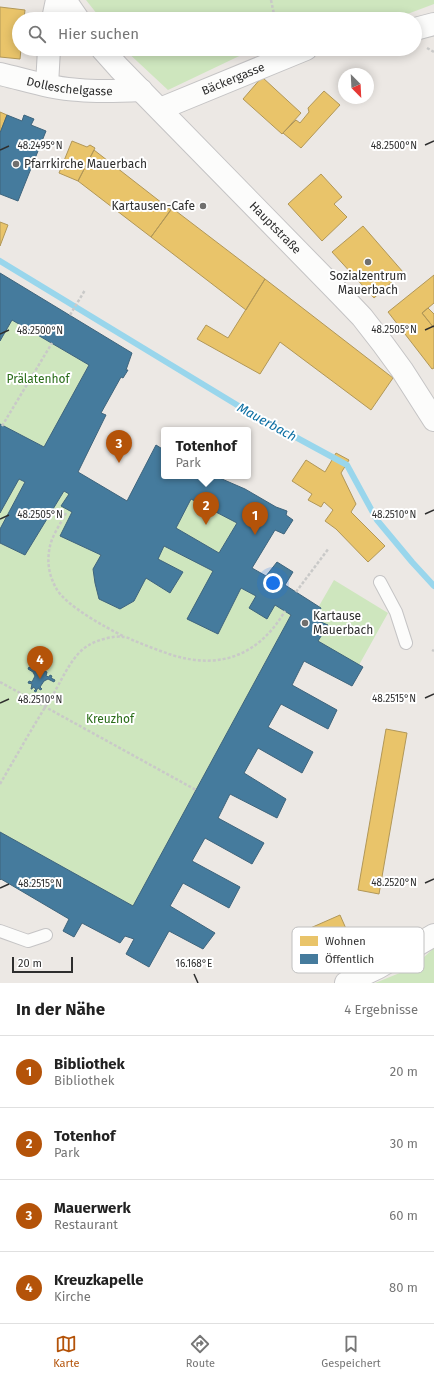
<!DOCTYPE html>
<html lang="de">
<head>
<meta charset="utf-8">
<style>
  body { margin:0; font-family:"Fira Sans",sans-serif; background:#f6f6f6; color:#222 }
  .compass { position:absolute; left:338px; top:68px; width:36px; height:36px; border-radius:50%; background:#fff; box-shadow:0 2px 10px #0003; rotate:156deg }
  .scale { position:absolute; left:12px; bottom:10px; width:61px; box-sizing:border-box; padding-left:4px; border:2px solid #2e2e2e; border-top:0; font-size:11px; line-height:14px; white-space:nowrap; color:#2e2e2e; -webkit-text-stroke:3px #fff; paint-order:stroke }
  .you { position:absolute; left:273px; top:583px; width:14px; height:14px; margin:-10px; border:3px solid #fff; border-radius:50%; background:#1a73e8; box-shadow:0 0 0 6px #1a73e833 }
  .badge { display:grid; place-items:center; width:26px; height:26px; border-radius:50%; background:#b45309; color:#fff; font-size:13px; font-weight:700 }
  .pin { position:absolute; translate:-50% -33px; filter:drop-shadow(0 1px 2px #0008) }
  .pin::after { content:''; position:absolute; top:21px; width:14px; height:12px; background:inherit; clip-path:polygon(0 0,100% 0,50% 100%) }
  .popup { position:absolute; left:161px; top:427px; width:90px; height:52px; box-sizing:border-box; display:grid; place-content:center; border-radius:4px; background:#fff; filter:drop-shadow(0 1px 3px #0005); font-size:13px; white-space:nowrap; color:#767676 }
  .popup b { font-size:15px; color:#222 }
  .popup::after { content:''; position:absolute; left:50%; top:100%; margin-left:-8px; border:8px solid transparent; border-top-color:#fff }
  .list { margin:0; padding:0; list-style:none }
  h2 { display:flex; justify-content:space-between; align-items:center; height:52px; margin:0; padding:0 16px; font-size:17px }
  h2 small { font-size:13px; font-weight:400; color:#767676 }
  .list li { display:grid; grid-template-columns:26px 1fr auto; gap:12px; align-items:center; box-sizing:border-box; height:72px; padding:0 16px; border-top:1px solid #e0e0e0 }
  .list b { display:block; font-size:15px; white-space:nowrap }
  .list p { margin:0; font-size:13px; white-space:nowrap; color:#767676 }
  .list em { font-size:13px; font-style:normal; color:#767676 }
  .icon { flex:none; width:22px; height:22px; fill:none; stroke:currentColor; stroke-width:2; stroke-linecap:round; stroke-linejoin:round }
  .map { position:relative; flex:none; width:434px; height:983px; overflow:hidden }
  .search { position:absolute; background:#fff; box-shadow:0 2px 10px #0003; left:12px; right:12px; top:12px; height:44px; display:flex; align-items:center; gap:10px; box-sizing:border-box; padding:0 14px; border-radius:22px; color:#767676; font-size:15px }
  .sheet { height:340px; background:#fff }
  nav { display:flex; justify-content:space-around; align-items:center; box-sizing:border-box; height:56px; border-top:1px solid #e0e0e0; background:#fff; font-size:11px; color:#767676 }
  nav a { display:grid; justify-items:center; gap:2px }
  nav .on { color:#b45309 }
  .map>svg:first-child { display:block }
</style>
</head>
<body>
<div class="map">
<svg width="434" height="983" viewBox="0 0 434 983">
  <rect width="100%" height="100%" fill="#ece8e4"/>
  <!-- green -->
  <path fill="#cee6be" d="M86 0H434V4L394 19H101Z
    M124 49H254L168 90Z
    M12 320 89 365 44 447 0 424V341Z
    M19 479 25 482 0 529V513Z
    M64 491 69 494 62 506 72 512 60 536 101 555 93 569 95 583 99 599 120 609 134 601 146 578 170 593 183 572 158 559 164 546 213 571 188 619 218 634 241 588 256 596 249 608 275 605 291 615 133 906 0 832V543L25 555Z
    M191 499 237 523 219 553 176 528Z
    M334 580 388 613 359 665 318 641 328 626 316 620 321 608 319 606Z
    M434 948V983H375L412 968Z"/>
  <!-- homes -->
  <path fill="#e9c46a" stroke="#b19758" d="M0 7 25 10 24 19H19V49H21L20 59 0 57Z
    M262 77 301 113 282 134 243 99Z
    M324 91 340 105 301 148 283 133 296 120 300 123 309 112 308 108Z
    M0 112 7 115 0 133Z
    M72 141 87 147 90 145 95 148 78 181 59 173Z
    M94 150 171 210 151 237 78 181Z
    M321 174 342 197 334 204 347 217 322 241 288 204Z
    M172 208 265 279 246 310 151 237Z
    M0 222 8 225 0 246Z
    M363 226 403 272 374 298 332 252Z
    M434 275V303L422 313 434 328V368L432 369 388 312Z
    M265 279 393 378 371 410 280 342 260 374 197 339 206 325 228 338Z
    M428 308 434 314V328L422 313Z
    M336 453 349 460 341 473 356 504 351 512 385 546 368 562 336 529 325 521 333 510 324 502 321 507 308 500 312 494 292 481 306 460 325 472Z
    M386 729 407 733 379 894 358 890Z
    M340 915 351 940 310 958 299 933Z"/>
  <!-- public -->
  <path fill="#457b9d" stroke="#3e647c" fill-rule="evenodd" d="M7 115 22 121 24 115 34 119 31 125 46 131 18 201 0 194V133Z
    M0 273 132 353 126 370H128L123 378 121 377 101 413 106 415 78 472 127 501 156 445 164 450V476H215L245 489 276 507 287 511 286 515 293 520 284 534 275 530 252 568 266 576 277 562 293 572 285 585 321 608 316 620 328 625 318 641 363 667 352 686 304 661 292 685 337 710 328 729 281 704 268 727 313 752 302 773 258 748 244 773 286 799 277 818 230 794 218 818 264 843 252 864 205 838 192 861 240 887 229 908 183 883 170 906 215 933 203 949 169 931 149 967 126 954 134 939 125 936 120 943 82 923 74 937 63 931 69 919 1 879 0 880V832L133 906 291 615 275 605 267 619 249 608 256 596 241 588 218 634 187 619 213 571 164 546 158 559 183 572 170 593 146 578 134 601 120 609 99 599 95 583 93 569 101 555 60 536 72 512 61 506 69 494 64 491 25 555 0 543V529L25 482 19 479 0 513V424L44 447 89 365 12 320 0 341ZM191 499 237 523 219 553 176 528Z
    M29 667 33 669 35 667 36 668 35 670 38 672 40 669 47 672 46 676 49 677 50 675 52 676 51 678 55 680 54 682 48 679 44 681 40 687 42 689 40 690 39 688 37 689 36 692 34 691 36 689 33 687 32 689H31L32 684 28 683 29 681 32 682 35 676 33 672 28 669Z"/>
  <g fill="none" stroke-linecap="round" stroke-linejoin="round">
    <!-- stream -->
    <path stroke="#99d6ec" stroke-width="6" d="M0 261 242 408 347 465 377 520 412 562 434 586"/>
    <!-- lane casing -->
    <g stroke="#c5c4c5" stroke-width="14">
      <path id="lane" d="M380 582 396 612 406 643
        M0 931 28 941 46 935"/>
    </g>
    <!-- street casing -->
    <g stroke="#c5c4c5" stroke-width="24">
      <g id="street">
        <path d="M53 19 57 0"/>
        <path d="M415 29 434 24"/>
        <path id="s1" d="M0 74C26 80 52 89 79 90 99 92 120 91 141 90"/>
        <path d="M47 85 49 49"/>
        <path id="s2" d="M160 109 306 49"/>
        <path d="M346 983 379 967 434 935"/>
      </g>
    </g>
    <!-- secondary casing -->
    <g stroke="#c5c4c5" stroke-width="24">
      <g id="secondary">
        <path d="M65 0 78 19"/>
        <path id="s3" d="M102 49 119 68 341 295 362 317 383 344 402 370 434 420"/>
      </g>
    </g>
    <!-- path -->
    <path stroke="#c9c9c8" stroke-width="2.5" stroke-dasharray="3 2" stroke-linecap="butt" d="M271 0 275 19
      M427 48 434 52
      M70 315 85 290
      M2 426 52 343
      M66 513C60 525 50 538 49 552 47 565 50 577 56 588 66 606 105 627 123 636
      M296 592 329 548
      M432 650 434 651
      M0 682 196 790
      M0 784C17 755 33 726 51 698 61 682 72 654 89 645 97 640 115 635 124 637 128 637 132 640 135 641 147 646 160 651 172 655 221 670 259 655 285 611"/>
    <!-- lane -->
    <use href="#lane" stroke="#fcfcfb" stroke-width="12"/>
    <!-- street -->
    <use href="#street" stroke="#fcfcfb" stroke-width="22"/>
    <!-- secondary -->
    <use href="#secondary" stroke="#fcfcfb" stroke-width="22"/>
  </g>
  <!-- ticks -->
  <path fill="none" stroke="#2e2e2e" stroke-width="1.5" d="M425 145 434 141M0 150 9 146M425 330 434 326M0 334 9 330M425 514 434 510M0 519 9 515M425 698 434 694M0 703 9 699M425 883 434 879M0 888 9 884M194 974 198 983"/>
  <!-- markers -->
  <g fill="#706f6e" stroke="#fff" stroke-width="1.5">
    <circle cx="16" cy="164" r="4"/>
    <circle cx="203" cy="206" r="4"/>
    <circle cx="368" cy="262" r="4"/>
    <circle cx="305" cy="623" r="4"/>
  </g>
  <g text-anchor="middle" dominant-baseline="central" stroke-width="4" stroke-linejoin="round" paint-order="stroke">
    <!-- street labels -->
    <g font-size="12" fill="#2e2e2e" stroke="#fff">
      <text stroke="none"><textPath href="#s2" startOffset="79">Bäckergasse</textPath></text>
      <text stroke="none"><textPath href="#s1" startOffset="71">Dolleschelgasse</textPath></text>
      <text stroke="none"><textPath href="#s3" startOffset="249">Hauptstraße</textPath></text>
    </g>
    <!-- poi labels -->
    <g font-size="12" fill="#2e2e2e" stroke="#fff" text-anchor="start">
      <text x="24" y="164">Pfarrkirche Mauerbach</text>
      <text x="195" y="206" text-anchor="end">Kartausen-Cafe</text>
      <text x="368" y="276" text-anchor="middle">Sozialzentrum<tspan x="368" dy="14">Mauerbach</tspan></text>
      <text x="313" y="616">Kartause<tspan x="313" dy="14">Mauerbach</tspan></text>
    </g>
    <!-- park labels -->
    <g font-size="12" fill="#2c6e1b" stroke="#fff">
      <text x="38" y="379">Prälatenhof</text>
      <text x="110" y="719">Kreuzhof</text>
    </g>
    <!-- water labels -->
    <g font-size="13" font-style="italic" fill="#0d6fa3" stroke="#fff">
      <text transform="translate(267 422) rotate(29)">Mauerbach</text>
    </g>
  </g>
  <!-- legend -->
  <rect x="292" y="927" width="132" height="46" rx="6" fill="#fff" stroke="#c0c0c0" stroke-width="1"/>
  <rect x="300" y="936" width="18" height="10" fill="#e9c46a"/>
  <rect x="300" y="954" width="18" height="10" fill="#457b9d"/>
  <g font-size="11" fill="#2e2e2e">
    <text x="325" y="945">Wohnen</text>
    <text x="325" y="963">Öffentlich</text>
  </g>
  <g font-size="10" text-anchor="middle" fill="#2e2e2e" stroke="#fff" stroke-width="4" stroke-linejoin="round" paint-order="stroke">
    <text x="394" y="149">48.2500°N</text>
    <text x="40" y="149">48.2495°N</text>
    <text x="394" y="333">48.2505°N</text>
    <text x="40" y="334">48.2500°N</text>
    <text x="394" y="518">48.2510°N</text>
    <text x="40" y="518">48.2505°N</text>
    <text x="394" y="702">48.2515°N</text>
    <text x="40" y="703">48.2510°N</text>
    <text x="394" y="886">48.2520°N</text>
    <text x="40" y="887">48.2515°N</text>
    <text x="194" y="967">16.168°E</text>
  </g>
</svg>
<svg class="compass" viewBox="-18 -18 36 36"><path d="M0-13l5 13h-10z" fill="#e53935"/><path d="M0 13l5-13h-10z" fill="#767676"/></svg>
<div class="scale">20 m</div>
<div class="you"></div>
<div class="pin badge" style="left:255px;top:535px">1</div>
<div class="pin badge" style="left:206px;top:525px">2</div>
<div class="popup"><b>Totenhof</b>Park</div>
<div class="pin badge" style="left:119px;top:463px">3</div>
<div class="pin badge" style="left:40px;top:679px">4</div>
<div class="search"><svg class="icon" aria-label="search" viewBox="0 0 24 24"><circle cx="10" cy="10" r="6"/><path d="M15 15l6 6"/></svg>Hier suchen</div>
</div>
<section class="sheet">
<h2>In der Nähe<small>4 Ergebnisse</small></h2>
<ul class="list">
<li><span class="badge">1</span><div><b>Bibliothek</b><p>Bibliothek</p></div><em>20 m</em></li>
<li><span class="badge">2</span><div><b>Totenhof</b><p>Park</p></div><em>30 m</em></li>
<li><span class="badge">3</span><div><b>Mauerwerk</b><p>Restaurant</p></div><em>60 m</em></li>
<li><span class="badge">4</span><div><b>Kreuzkapelle</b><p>Kirche</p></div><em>80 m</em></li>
</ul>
</section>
<nav>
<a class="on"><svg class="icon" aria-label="map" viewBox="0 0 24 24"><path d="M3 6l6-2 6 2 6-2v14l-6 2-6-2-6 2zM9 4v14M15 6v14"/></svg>Karte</a>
<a><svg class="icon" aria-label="directions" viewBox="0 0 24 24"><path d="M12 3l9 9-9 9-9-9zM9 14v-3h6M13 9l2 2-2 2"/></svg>Route</a>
<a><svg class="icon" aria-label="saved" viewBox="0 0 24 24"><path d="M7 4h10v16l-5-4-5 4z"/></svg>Gespeichert</a>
</nav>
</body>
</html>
